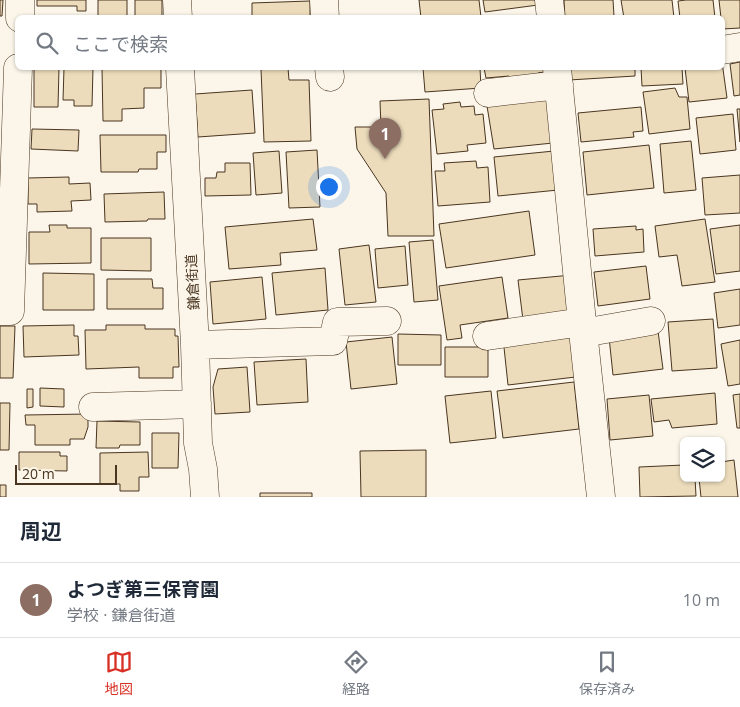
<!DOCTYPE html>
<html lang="ja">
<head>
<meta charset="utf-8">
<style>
  body { margin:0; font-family:"Open Sans","Noto Sans JP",sans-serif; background:#f6f6f7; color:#1f2937 }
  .controls { position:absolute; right:15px; bottom:15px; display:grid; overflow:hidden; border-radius:8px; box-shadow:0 1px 4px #0004 }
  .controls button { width:45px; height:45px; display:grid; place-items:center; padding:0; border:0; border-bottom:1px solid #e0e1e3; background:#fff; color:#1f2937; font:25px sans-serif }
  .scale { position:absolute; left:15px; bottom:12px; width:102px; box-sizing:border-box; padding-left:5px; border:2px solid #4a3520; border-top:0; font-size:14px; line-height:18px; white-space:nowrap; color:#4a3520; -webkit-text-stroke:4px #fbf6e9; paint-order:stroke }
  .you { position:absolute; left:328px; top:186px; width:18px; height:18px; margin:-12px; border:4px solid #fff; border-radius:50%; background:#1a73e8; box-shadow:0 0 0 8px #1a73e833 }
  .badge { display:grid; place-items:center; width:32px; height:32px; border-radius:50%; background:#d93025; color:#fff; font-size:16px; font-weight:700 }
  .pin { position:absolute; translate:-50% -41px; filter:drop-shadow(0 1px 2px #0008) }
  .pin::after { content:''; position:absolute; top:26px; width:18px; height:15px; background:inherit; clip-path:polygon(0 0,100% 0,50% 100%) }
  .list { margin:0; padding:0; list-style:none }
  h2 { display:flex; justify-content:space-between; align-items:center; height:65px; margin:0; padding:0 20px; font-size:21px }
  h2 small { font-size:16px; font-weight:400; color:#747a83 }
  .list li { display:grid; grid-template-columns:32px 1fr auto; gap:15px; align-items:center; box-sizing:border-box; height:75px; padding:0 20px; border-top:1px solid #e0e1e3 }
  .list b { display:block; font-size:19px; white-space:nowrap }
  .list p { margin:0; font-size:16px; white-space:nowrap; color:#747a83 }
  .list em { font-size:16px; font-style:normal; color:#747a83 }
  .icon { flex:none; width:28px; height:28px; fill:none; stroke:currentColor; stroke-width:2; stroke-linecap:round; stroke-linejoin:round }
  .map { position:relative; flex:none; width:740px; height:497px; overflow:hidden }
  .search { position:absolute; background:#fff; box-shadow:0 1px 4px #0004; left:15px; right:15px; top:15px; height:55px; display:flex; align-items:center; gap:12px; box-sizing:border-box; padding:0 18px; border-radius:8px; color:#747a83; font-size:19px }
  .sheet { height:140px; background:#fff }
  nav { display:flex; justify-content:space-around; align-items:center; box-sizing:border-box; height:70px; border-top:1px solid #e0e1e3; background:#fff; font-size:14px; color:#747a83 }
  nav a { display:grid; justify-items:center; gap:2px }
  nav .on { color:#d93025 }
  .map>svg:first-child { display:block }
</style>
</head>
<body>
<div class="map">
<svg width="740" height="497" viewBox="0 0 740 497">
  <rect width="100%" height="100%" fill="#fbf6e9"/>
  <!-- building -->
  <path fill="#ecdcbc" stroke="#4a3520" d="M0 0H3L2 16H0Z
    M37 0H86V11H77V6H37Z
    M98 0H127V18H98Z
    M135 0H162V18H135Z
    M419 0H479L481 17 421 18Z
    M483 0H537L538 5 485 12Z
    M564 0H613L614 16 565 18Z
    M621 0H672L674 18H624Z
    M686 0H713L715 18H680L678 1Z
    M719 0H740V28L722 29V18H721Z
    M310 1V18H252V3Z
    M722 62 727 98 689 102 685 68H722Z
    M740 62V95L734 96 730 64Z
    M34 68H59L58 107H34Z
    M64 68H93L92 106H74V100H63Z
    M102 68H161V88H144V108L122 109V121H103Z
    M288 68 289 80H309L311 141 264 142 261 69Z
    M423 68H480L481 88 425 92Z
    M484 68H551L552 71 538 73 539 81 510 84 509 76 486 78Z
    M568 68H635V76L569 80Z
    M641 68H682L683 84 642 86Z
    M675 88 679 97H687L690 129 649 134 643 92Z
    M252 90 255 133 198 137 195 94Z
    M429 99 434 236H388L386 193 357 149 355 127H381L380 101Z
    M547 99 553 143 494 149 487 106Z
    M460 102 461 107 474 106 475 115 483 114 486 143 467 145 468 151 437 154 432 110 444 109 443 104Z
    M641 107 643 131 633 132 634 137 581 142 578 113Z
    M737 109H740V142Z
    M733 114 736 150 700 154 696 118Z
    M32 129 79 130 78 151 31 149Z
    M100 135H166V152H157V169H139L138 172H101Z
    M691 141 696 190 664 193 660 144Z
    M649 145 654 188 587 195 583 152Z
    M317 150 320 207 289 208 286 152Z
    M279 151 282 193 256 195 253 153Z
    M554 151 558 190 498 196 494 157Z
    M476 161 477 168 488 167 490 202 438 206 435 171H445L444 163Z
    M225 163H250L251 195 205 196V178H216L217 172H225Z
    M740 175V213L705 215 702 178Z
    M69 177V184L90 183 91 200 71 201 72 211 37 212V204H28V178Z
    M164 192 165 219H148L147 221 105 222 104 194Z
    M529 211 535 255 446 268 439 224Z
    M313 219 317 250 280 253 281 265 229 269 225 227Z
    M705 219 715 282 682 286 677 255 659 257 655 226Z
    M49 225H67V228H91V263L29 264V232H50Z
    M740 225V271L716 274 710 229Z
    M636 226V230L643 229 644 252 595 256 593 229Z
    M101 238H151V271L101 270Z
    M433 240 438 300 414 302 409 242Z
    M369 245 376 302 345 305 339 249Z
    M405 246 408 285 378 288 375 249Z
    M646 266 650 299 598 306 594 272Z
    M325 268 328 310 276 315 272 273Z
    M43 273 94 274V310H43Z
    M572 275 577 322 524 328 518 280Z
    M262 277 266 319 213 324 210 282Z
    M502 277 508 318 460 325 462 338 447 340 439 286Z
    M107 279H152L153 288H163V309H107Z
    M740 289V325L718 328 714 293Z
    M713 319 717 368 672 371 668 322Z
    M74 325V336H78L79 355 24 357 23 326Z
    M106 325H145V329H175V336H178L179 367H173V378H139V367L86 369 85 330H106Z
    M0 326H15L13 378H0Z
    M579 330 584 376 508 385 503 338Z
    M658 331 663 369 613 375 609 337Z
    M398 334 441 335V365H398Z
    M392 337 397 384 351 389 346 342Z
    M740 340V384L728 386 721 344Z
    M445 347H488V377H445Z
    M306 359 308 402 257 405 254 362Z
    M247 367 250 412 215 414 213 387 218 369Z
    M574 382 579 429 503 438 497 391Z
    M40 388 64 389V407L40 406Z
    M27 389H33V407L27 408Z
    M491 391 496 438 450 443 445 396Z
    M715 393 717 424 672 428 669 420 654 422 651 399Z
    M740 394V428H737L733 395Z
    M649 395 653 436 610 440 607 399Z
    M0 403H10L9 450H0Z
    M88 414V427L84 439H70V445H35V425H26L25 415Z
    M97 421 140 422V445H120L119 448H96Z
    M152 433H179L178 468H152Z
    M426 450V497H361L360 451Z
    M19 452H60V456H67V471L19 470Z
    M148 452 149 477H139V491H120V484H100V453Z
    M734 460 738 497H701L699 478H721V462Z
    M684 465V478H695L696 496 640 497 639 467Z
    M0 485H6V497H0Z
    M260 493H312V497H260Z"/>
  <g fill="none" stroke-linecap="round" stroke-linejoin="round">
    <!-- minor casing -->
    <g stroke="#4a3520" stroke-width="29">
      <path id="minor" d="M177 0 178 18
        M324 0 325 18
        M549 0 551 18
        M20 18V0
        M722 50 740 47
        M180 68 195 345 198 443 203 469 205 497
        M329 68 330 77
        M557 68 582 322 601 497
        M488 93 559 85
        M0 311H10L18 68
        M583 333 651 321
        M487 336 582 322
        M195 345 333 341 337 322 387 321
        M93 407 197 404"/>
    </g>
    <!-- minor -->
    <use href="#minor" stroke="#fbf6e9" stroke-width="28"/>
  </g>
  <g text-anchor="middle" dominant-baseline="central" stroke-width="4" stroke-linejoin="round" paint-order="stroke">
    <!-- street labels -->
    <g font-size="14" fill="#4a3520" stroke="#fbf6e9">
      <text transform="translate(192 282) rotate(-93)">鎌倉街道</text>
    </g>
  </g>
</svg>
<div class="controls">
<button><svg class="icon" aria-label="layers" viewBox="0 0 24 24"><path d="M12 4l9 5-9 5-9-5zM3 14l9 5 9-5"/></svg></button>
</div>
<div class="scale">20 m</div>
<div class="you"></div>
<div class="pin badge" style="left:385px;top:159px;background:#8d6e63">1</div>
<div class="search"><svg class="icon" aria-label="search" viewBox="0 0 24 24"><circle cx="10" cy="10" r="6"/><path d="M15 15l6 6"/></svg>ここで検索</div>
</div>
<section class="sheet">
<h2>周辺<small></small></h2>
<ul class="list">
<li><span class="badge" style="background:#8d6e63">1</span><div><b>よつぎ第三保育園</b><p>学校 · 鎌倉街道</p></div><em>10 m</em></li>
</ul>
</section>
<nav>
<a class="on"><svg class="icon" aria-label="map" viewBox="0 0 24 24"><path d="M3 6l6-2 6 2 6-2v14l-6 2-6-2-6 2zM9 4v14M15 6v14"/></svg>地図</a>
<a><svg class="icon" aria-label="directions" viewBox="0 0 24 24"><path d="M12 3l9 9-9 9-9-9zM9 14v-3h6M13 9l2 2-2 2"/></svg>経路</a>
<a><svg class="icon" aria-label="saved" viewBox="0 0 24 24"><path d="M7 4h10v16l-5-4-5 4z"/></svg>保存済み</a>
</nav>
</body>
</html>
